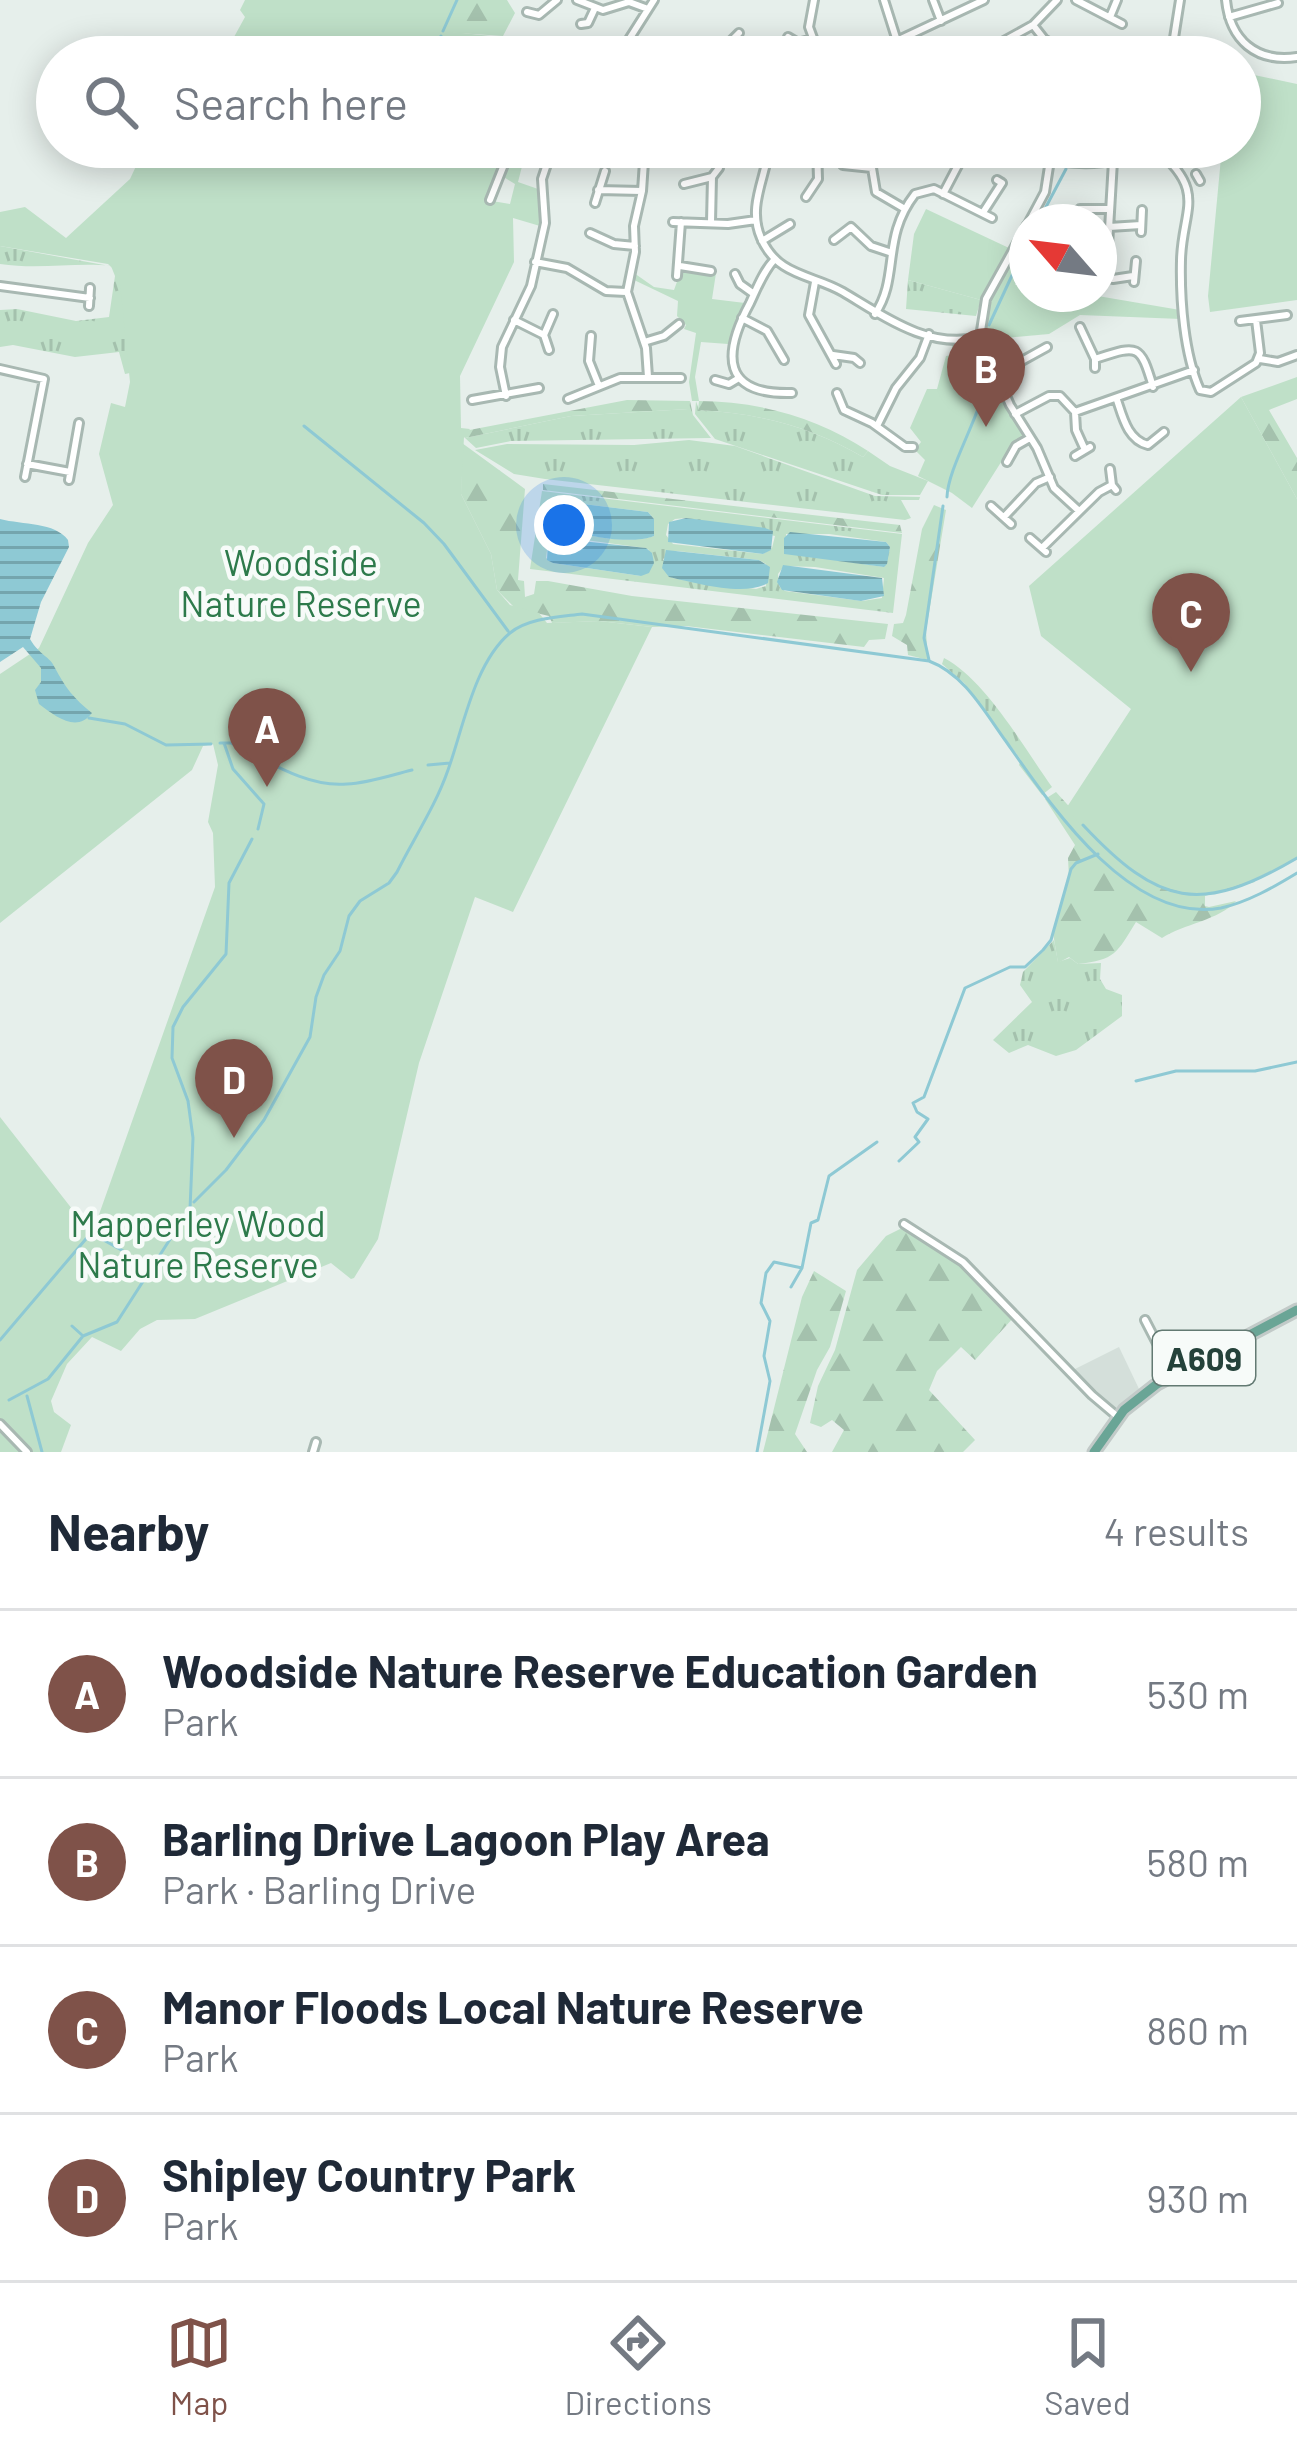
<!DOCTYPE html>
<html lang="en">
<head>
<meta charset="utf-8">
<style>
  body { margin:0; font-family:Barlow,sans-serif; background:#f6f6f7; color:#1f2937 }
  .compass { position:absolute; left:1009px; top:204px; width:108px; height:108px; border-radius:50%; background:#fff; box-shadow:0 6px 30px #0003; rotate:298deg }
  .you { position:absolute; left:564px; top:525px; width:42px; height:42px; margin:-30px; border:9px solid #fff; border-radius:50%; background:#1a73e8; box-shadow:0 0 0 18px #1a73e833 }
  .badge { display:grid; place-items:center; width:78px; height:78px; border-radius:50%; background:#7f5249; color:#fff; font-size:39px; font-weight:700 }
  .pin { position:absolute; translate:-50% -99px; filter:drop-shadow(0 3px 6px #0008) }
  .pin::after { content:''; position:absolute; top:63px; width:42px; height:36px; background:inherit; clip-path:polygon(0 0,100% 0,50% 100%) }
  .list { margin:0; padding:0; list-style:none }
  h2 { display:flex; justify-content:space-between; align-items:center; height:156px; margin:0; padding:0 48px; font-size:51px }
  h2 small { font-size:39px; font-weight:400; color:#747a83 }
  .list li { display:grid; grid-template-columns:78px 1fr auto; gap:36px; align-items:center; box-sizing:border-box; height:168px; padding:0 48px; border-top:3px solid #e0e1e3 }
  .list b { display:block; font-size:45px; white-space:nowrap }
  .list p { margin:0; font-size:39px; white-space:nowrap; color:#747a83 }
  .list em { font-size:39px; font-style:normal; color:#747a83 }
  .icon { flex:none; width:66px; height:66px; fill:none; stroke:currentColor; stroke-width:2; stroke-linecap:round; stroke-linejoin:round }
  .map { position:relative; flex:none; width:1297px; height:1452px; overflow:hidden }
  .search { position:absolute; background:#fff; box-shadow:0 6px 30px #0003; left:36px; right:36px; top:36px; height:132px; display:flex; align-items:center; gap:30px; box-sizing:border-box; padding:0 42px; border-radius:66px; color:#747a83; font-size:45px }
  .sheet { height:828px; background:#fff }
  nav { display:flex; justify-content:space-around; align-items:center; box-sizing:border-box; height:168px; border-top:3px solid #e0e1e3; background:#fff; font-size:33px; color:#747a83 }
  nav a { display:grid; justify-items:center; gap:6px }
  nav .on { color:#7f5249 }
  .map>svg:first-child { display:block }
</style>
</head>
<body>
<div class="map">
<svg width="1297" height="1452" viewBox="0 0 1297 1452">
  <defs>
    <pattern id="grass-tufts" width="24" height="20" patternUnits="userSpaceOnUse" patternTransform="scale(3)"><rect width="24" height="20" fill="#bfe0c8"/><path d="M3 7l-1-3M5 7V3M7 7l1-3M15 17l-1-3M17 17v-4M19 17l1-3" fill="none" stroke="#a4c1ad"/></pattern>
    <pattern id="forest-firs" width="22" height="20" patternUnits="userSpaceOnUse" patternTransform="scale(3)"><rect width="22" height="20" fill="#bfe0c8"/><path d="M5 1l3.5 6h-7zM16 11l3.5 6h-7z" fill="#a4c1ad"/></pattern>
    <pattern id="water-rules" width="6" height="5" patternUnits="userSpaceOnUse" patternTransform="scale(3)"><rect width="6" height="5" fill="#8ec9d4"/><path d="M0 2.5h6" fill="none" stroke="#74a5ad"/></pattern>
  </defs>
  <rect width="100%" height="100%" fill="#e6efeb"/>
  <!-- built -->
  <path fill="#d4dfda" d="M1119 1347 1140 1391 1118 1410 1108 1406 1073 1370Z"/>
  <!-- grass -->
  <path fill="url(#grass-tufts)" fill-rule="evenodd" d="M0 246 115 267 120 275 130 373 125 374 119 352 75 357 13 345 0 347V310L17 309 76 321 109 317 115 276 111 266C76 262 39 270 0 264Z
    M908 280 981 300 976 316 906 309Z
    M690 401 693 415 711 438 511 441 476 448 465 438 571 416 688 409Z
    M696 401 699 410C758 413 812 427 863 457L868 451 890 466 928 481 920 495H882L715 439 695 414Z
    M689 440 735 446 875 496 920 497 919 500H901L911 518 905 520 545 479 514 474 475 450 507 444 634 445Z
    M542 491 902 534 893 613 530 569ZM583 504 648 512 654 519V536C629 545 572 536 551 520ZM686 518 775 536 772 548 763 554 673 544 666 535 668 524 675 519ZM786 534H829L886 542 890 547 884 567 786 553ZM578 539 645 548 649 550 641 576 553 563 546 558 548 543ZM677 551 759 560 766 564V586L756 589 673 578 663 559ZM784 566 815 567 884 578 882 598 862 601 785 591 779 586 778 574Z
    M944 658C986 680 1024 748 1052 787L1042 795 1019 765 1021 760 964 683 942 664Z
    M1054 940 1058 962 1070 958 1078 964 1101 963 1100 979 1106 989 1122 995V1016L1076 1050 1056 1056 1028 1045 1009 1053 993 1040 1032 1002 1020 985 1023 972Z"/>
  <!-- forest -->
  <path fill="url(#forest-firs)" d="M293 0H507L515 13 503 36 442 32 246 57Z
    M1297 377V399L1269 410 1297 458V499L1241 397Z
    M627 400 690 401 689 409 571 416 465 438 459 432Z
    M699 401C758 401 819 418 868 451L863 457C812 427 758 413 698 410Z
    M462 443 525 489 518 580 524 581 525 597 534 594 536 581H548L632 596 888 624 885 639 869 640 864 647 686 626 652 627 599 621 552 623 549 616 515 608 497 590 491 554 461 494Z
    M543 484 900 525 902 533 543 490Z
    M934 505 946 510 926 631 928 660 908 655 907 645 892 636 894 624 903 623 906 615 922 529Z
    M1056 792 1117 859 1253 877 1255 882 1205 896V906L1209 907 1236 901C1220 920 1183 924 1162 938L1136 922C1117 953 1115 960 1078 964L1069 957 1058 963 1053 933 1069 878 1068 858 1075 845 1045 799Z
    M904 1227H910L938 1252 961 1264 1014 1317 975 1360 961 1347 937 1371 929 1390 975 1440 963 1452H832L844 1430 832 1420 821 1427 810 1423 818 1386 835 1350 857 1270 886 1236Z
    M814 1271 846 1291 830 1347 817 1370 795 1434 807 1452H763L802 1297Z"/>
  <!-- green -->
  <path fill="#bfe0c8" d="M245 0H452L443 31 550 42 541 57H223L245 17 240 10Z
    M1240 72 1297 84V300L1210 312 1208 296 1222 147H1240Z
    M145 147H490L501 161 486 200 510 204 515 184 502 176 516 147H527L518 182 538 189 541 223 540 226 513 218 514 262 460 376 461 428 470 429 464 437 461 494 491 554 497 590 510 605 539 613 547 623 599 621 652 627 513 912 475 897 419 1063 378 1239 354 1278 351 1279 331 1263 195 1319 157 1320 140 1329 121 1351 92 1337 67 1364 51 1401 54 1412 71 1425 61 1452H0V1117L87 1228 96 1223 215 887 213 833 208 822 218 765 213 744 203 746 192 770 0 923V674L39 648 88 543 113 505 99 454 111 403 125 407 130 382 119 274 108 264 0 246V212L25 207 66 238 130 179Z
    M926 209 1009 248 981 300 908 280 914 234Z
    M1027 230V260L1015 285 1027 284V294H1086L1180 310 1181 319 1080 315 1049 334 995 339 1002 367 995 366 983 337 985 309Z
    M682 268 705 275 716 273 712 299 745 303 728 344 701 342 695 377 699 401H692L689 382 696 333 684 329 686 325 677 316 678 301 632 279 634 273 654 287 674 290Z
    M972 342 980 347 1024 437 1010 448 972 508 952 493 918 476 925 460 915 450 921 442 910 428 927 389H937L946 356 952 355V344Z
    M1241 397 1297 499V859C1274 869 1250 883 1226 889 1159 907 1103 858 1067 807L1131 709 1041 636 1029 586Z"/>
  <!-- water -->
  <path fill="url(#water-rules)" d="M583 504 648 512 654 519V536C629 546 571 535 550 521L558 505Z
    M686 518 765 528 773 531 771 550 763 554 668 542 669 522Z
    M0 519C23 525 55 522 68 540L69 547 41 602 30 639C40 656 50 656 55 668 65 687 74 699 92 713 77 733 56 717 39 704L35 690 41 682V668L23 647 0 662Z
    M790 532 886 542 890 547 887 564 884 567 784 554V538Z
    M554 538 646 548 652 553 654 563 649 573 641 576 553 563 547 560 548 541Z
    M666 550 759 560 770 567 768 583C745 597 695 583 669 577L662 568Z
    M783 565 882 578 884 596 861 601 782 590 777 582Z"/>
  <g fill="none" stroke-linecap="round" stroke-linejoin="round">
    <!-- stream -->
    <path stroke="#8ec9d4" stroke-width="3" d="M443 31 457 0
      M429 57 441 36
      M1038 222 1066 169
      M989 325 1027 243
      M304 426 424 523 444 544 508 631
      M947 497C948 466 982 415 988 373
      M929 660 924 638 943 506
      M89 718 125 724 166 745 211 744
      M220 743H231C266 760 307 788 347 784 369 783 391 775 412 770
      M224 743 233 769 264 804 258 829
      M428 765 450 763
      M1083 825C1159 906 1200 915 1297 858
      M1136 1081 1176 1071H1255L1297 1062
      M899 1161 919 1142 915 1137 928 1119 917 1112 913 1103 924 1097 965 988 1010 967H1025L1043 950 1051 940 1071 869 1076 863 1098 854
      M194 1202 226 1170 264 1120 310 1037 316 997 324 975 340 951 349 916 360 901 389 883 397 872C414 838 436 805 448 770 463 729 474 663 510 633 528 618 559 617 582 614L929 661C964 674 984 711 1005 740 1050 804 1130 925 1221 908 1248 902 1274 887 1297 873
      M190 1209 193 1138 188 1101 172 1058 173 1027 183 1007 226 954 229 883 252 839
      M791 1287 802 1268 811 1223 818 1220 829 1176 877 1142
      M72 1326 82 1335
      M0 1340 91 1233 125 1252
      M27 1396 42 1452
      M9 1400 48 1379 83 1336 117 1322 190 1208
      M757 1452 770 1381 764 1356 770 1321 761 1303 766 1273 774 1262 802 1268"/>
    <!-- minor casing -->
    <g stroke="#a8b8b2" stroke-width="12">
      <path id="minor" d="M577 0 603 10 629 2 648 9
        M814 0 809 27 820 57
        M884 0 897 41
        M933 0 941 21
        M1076 0 1122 24
        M1226 0C1230 40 1256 63 1297 57
        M527 12 539 15 557 0
        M1110 17 1117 0
        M1229 17 1278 3
        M581 24 588 23 595 8
        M1033 25 1044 39 1071 57
        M788 37 798 43 812 39
        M1175 43 1199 48
        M886 46 984 0
        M612 57 628 41 654 0
        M715 57 739 33
        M975 57 1033 25 1057 0
        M1171 57 1180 0
        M645 147 642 191 634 226 635 252 627 292 646 348 648 377
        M769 147C766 178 747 206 761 238 778 277 812 274 843 292 885 317 929 350 980 337
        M877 147 872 168 876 192 905 209
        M896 147 909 156
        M1005 147C1044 164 1104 171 1144 151
        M1156 149C1208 192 1182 210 1181 260 1180 300 1184 354 1200 390L1211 392 1256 363 1260 353 1256 320
        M843 165 872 168
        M1196 174 1200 181
        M712 177 719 168 718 159
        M684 184 712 177 711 222
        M598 190 642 191
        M943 194 964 154
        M806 197 818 179 817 147
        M490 200 511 147
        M595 203 605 171
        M984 211 1002 183 997 180
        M673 222 728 224 756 220
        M1029 222 1045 192 1050 160
        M1070 222 1080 209H1107
        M1027 225 986 299 980 337 1010 405 1037 448 1054 488 1079 511
        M1109 227 1141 225
        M1141 232 1142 210
        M590 233 614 244 635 246
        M834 240 851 227 871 246 889 252
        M762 241 790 224
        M774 260C763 272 757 288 750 303 722 355 722 395 792 393
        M535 262 567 268 606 291 626 292
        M680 266 711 271
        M1099 268 1108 246 1113 161
        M735 274 740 284 754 294
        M1099 275 1113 279 1133 276
        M677 276 681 222
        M815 282 809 315 836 364
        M1134 282 1136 261
        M0 286 90 298
        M89 306 90 288
        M875 314C900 277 881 238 915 194L934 189 992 218
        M742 318 767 331 784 360
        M514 320 544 335 549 350
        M1240 321 1287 315
        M1080 327 1095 359V368
        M544 335 553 314
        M591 336 589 361 599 386
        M644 342 664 336 679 324
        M833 355 854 358 860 363
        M1095 359C1138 345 1140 343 1153 387
        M1260 359 1278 362 1297 355
        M0 369 44 379 25 477
        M998 374 1047 347
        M715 380 729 384 739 378
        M837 393 844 410 872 423 905 447H913
        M506 396 500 367 502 347 531 286 545 223 542 179 549 158 560 147
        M568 399 620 378H681
        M472 400 539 388
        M1117 400C1123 418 1128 440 1148 445L1164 432
        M1075 412 1194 370
        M1015 414 1049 396H1060L1075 412 1076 430 1085 450
        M877 426 896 388 920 358 929 334
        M1075 456 1090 447
        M1007 462 1016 446 1030 438
        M27 464 70 472
        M1110 469 1112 485 1116 490
        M69 480 79 423
        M991 506 1011 524
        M1004 517 1036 483 1050 477
        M1030 538 1046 552
        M1042 548 1099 492 1112 485
        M904 1224 963 1262 1092 1395 1118 1417
        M1145 1320 1161 1351 1178 1371
        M0 1424 27 1452
        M313 1452 316 1442"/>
    </g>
    <!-- major casing -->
    <g stroke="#c2cac8" stroke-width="15">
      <path id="major" d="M1094 1452 1124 1410 1157 1384 1297 1310"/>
    </g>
    <!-- minor -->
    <use href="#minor" stroke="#fff" stroke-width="6"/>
    <!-- major -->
    <use href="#major" stroke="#6aa596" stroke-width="9"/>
  </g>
  <g text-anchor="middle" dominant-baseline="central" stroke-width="9" stroke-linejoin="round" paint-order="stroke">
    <!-- shield labels -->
    <rect fill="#f7fbf9" stroke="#637a73" stroke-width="3" x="1153" y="1331" width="102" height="54" rx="9"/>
    <g font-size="33" font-weight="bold" fill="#24423a">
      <text x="1204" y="1358">A609</text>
    </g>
    <!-- park labels -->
    <g font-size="36" fill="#2d7a4b" stroke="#f7fbf9">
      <text x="301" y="561">Woodside<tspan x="301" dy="41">Nature Reserve</tspan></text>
      <text x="198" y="1222">Mapperley Wood<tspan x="198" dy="41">Nature Reserve</tspan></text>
    </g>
  </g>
</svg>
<svg class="compass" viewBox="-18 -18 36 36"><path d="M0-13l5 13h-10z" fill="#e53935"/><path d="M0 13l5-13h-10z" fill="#747a83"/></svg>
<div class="you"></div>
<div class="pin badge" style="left:267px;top:787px">A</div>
<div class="pin badge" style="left:986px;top:427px">B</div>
<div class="pin badge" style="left:1191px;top:672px">C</div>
<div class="pin badge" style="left:234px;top:1138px">D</div>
<div class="search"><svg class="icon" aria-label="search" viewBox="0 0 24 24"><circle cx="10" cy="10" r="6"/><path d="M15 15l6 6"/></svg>Search here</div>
</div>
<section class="sheet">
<h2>Nearby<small>4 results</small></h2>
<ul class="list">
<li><span class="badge">A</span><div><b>Woodside Nature Reserve Education Garden</b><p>Park</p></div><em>530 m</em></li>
<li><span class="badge">B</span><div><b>Barling Drive Lagoon Play Area</b><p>Park · Barling Drive</p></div><em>580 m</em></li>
<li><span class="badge">C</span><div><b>Manor Floods Local Nature Reserve</b><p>Park</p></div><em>860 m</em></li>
<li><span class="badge">D</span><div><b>Shipley Country Park</b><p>Park</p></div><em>930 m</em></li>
</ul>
</section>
<nav>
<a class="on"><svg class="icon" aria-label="map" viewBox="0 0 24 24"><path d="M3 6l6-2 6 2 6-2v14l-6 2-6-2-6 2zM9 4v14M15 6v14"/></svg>Map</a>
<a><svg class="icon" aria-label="directions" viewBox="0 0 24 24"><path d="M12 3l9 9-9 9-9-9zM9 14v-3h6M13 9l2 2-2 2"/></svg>Directions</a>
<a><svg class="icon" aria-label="saved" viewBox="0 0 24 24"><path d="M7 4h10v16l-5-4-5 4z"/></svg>Saved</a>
</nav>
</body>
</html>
